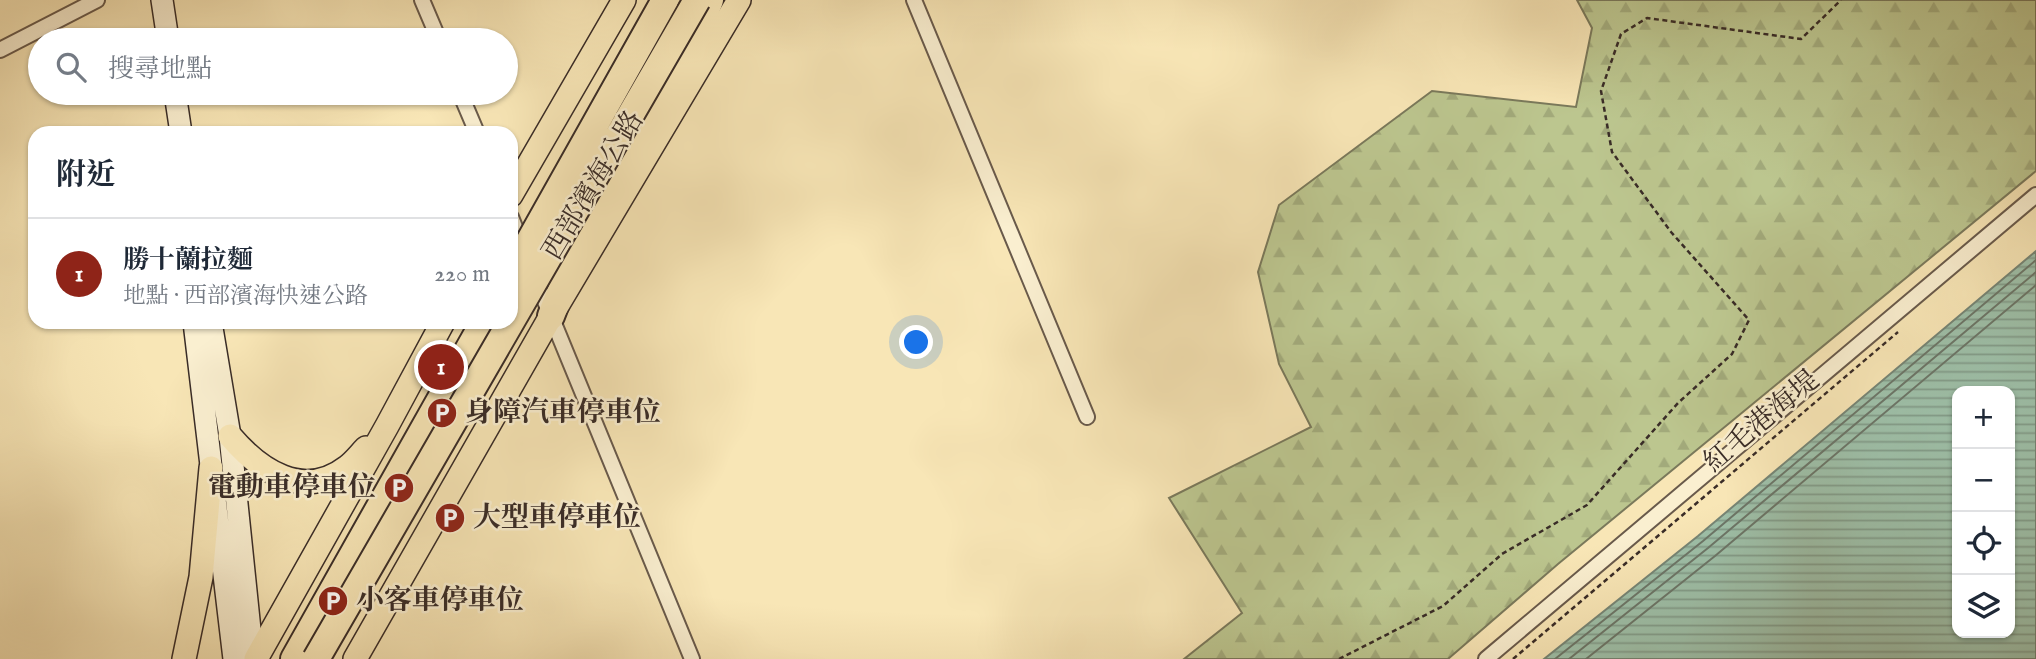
<!DOCTYPE html>
<html lang="zh-TW">
<head>
<meta charset="utf-8">
<style>
  body { margin:0; font-family:"IM FELL English","Noto Serif TC",serif; background:#f6f6f7; color:#1f2937 }
  .controls { position:absolute; right:21px; bottom:21px; display:grid; overflow:hidden; border-radius:14px; box-shadow:0 2px 5px #0004 }
  .controls button { width:63px; height:63px; display:grid; place-items:center; padding:0; border:0; border-bottom:2px solid #e0e1e3; background:#fff; color:#1f2937; font:35px sans-serif }
  .you { position:absolute; left:917px; top:343px; width:24px; height:24px; margin:-18px; border:5px solid #fff; border-radius:50%; background:#1a73e8; box-shadow:0 0 0 10px #1a73e833 }
  .badge { display:grid; place-items:center; width:46px; height:46px; border-radius:50%; background:#8f2418; color:#fff; font-size:23px; font-weight:700 }
  .pin { position:absolute; translate:-50% -50%; border:4px solid #fff; box-shadow:0 2px 7px #0006 }
  .list { margin:0; padding:0; list-style:none }
  h2 { display:flex; justify-content:space-between; align-items:center; height:91px; margin:0; padding:0 28px; font-size:30px }
  h2 small { font-size:23px; font-weight:400; color:#747a83 }
  .list li { display:grid; grid-template-columns:46px 1fr auto; gap:21px; align-items:center; box-sizing:border-box; height:112px; padding:0 28px; border-top:2px solid #e0e1e3 }
  .list b { display:block; font-size:26px; white-space:nowrap }
  .list p { margin:0; font-size:23px; white-space:nowrap; color:#747a83 }
  .list em { font-size:23px; font-style:normal; color:#747a83 }
  .icon { flex:none; width:38px; height:38px; fill:none; stroke:currentColor; stroke-width:2; stroke-linecap:round; stroke-linejoin:round }
  .map { position:relative; flex:none; width:2036px; height:659px; overflow:hidden }
  .search { position:absolute; background:#fff; box-shadow:0 2px 5px #0004; left:28px; top:28px; width:490px; height:77px; display:flex; align-items:center; gap:18px; box-sizing:border-box; padding:0 24px; border-radius:38px; color:#747a83; font-size:26px }
  .panel { position:absolute; background:#fff; box-shadow:0 2px 5px #0004; left:28px; top:126px; width:490px; height:203px; border-radius:21px }
  .map>svg:first-child { display:block }
</style>
</head>
<body>
<div class="map">
<svg width="2036" height="659" viewBox="0 0 2036 659">
  <defs>
    <pattern id="forest-firs" width="22" height="20" patternUnits="userSpaceOnUse" patternTransform="scale(1.75)"><rect width="22" height="20" fill="#bcc68f"/><path d="M5 1l3.5 6h-7zM16 11l3.5 6h-7z" fill="#a2aa7b"/></pattern>
    <pattern id="water-rules" width="6" height="5" patternUnits="userSpaceOnUse" patternTransform="scale(1.75)"><rect width="6" height="5" fill="#9ec0a9"/><path d="M0 2.5h6" fill="none" stroke="#829c8a"/></pattern>
  </defs>
  <rect width="100%" height="100%" fill="#f8e6b6"/>
  <filter id="stains"><feTurbulence type="fractalNoise" baseFrequency=".00286" numOctaves="4"/><feColorMatrix values="0 0 0 0 .2 0 0 0 0 .09 0 0 0 0 .02 0 0 0 .5 -.17"/></filter>
  <radialGradient id="worn" r=".72"><stop offset=".6" stop-color="#630" stop-opacity="0"/><stop offset="1" stop-color="#630" stop-opacity=".3"/></radialGradient>
  <!-- forest -->
  <path fill="url(#forest-firs)" stroke="#7a795b" stroke-width="2" d="M1577 0H2036V171L1558 564 1448 659H1184L1242 613 1169 498 1311 427 1279 364 1258 272 1279 205 1432 91 1576 107 1592 28Z"/>
  <!-- water -->
  <path fill="url(#water-rules)" stroke="#768575" stroke-width="2" fill-rule="evenodd" d="M2036 251V659H1544L1698 536ZM1957 391H2010V633H1957Z"/>
  <g fill="none" stroke-linecap="round" stroke-linejoin="round">
    <!-- shore -->
    <path stroke="#6c7668" stroke-width="2" d="M1555 659 1703 541 2036 260
      M1569 659 1708 548 2036 272
      M1586 659 1715 556 2036 285"/>
    <!-- street casing -->
    <g stroke="#695a4b" stroke-width="18">
      <path id="street" d="M422 0 439 40
        M914 0 1087 417
        M0 50 97 0
        M460 93 477 133
        M511 217 525 252
        M535 277 692 659
        M1486 659 2036 195"/>
    </g>
    <!-- secondary casing -->
    <g stroke="#392c27" stroke-width="24">
      <path id="secondary" d="M162 0 168 40
        M175 93 181 133
        M194 322 234 659
        M211 322 230 436 253 659"/>
    </g>
    <!-- primary casing -->
    <g stroke="#392c27" stroke-width="26">
      <path id="primary" d="M511 195 624 0
        M230 436C259 470 303 501 347 467 354 462 360 454 366 448
        M184 659 201 577 211 468
        M256 659 387 426 443 322
        M355 659 551 316 739 0"/>
    </g>
    <!-- highway casing -->
    <g stroke="#392c27" stroke-width="30">
      <path id="highway" d="M551 316 585 228 694 41 710 0
        M294 659 484 322"/>
    </g>
    <!-- path -->
    <path stroke="#392c27" stroke-width="2.5" stroke-dasharray="5 3.5" stroke-linecap="butt" d="M1339 659 1443 606 1502 554 1587 505 1678 403 1732 354 1749 320 1671 232 1612 152 1601 91 1621 34 1647 18 1801 39 1841 0
      M1513 659 1898 332"/>
    <!-- street -->
    <use href="#street" stroke="#faefd0" stroke-width="14"/>
    <!-- secondary -->
    <use href="#secondary" stroke="#faefd0" stroke-width="21"/>
    <!-- primary -->
    <use href="#primary" stroke="#f8e6b6" stroke-width="23"/>
    <!-- highway -->
    <use href="#highway" stroke="#f8e6b6" stroke-width="26"/>
    <!-- highway-bridge casing -->
    <g stroke="#392c27" stroke-width="30" stroke-linecap="butt">
      <path id="highway-bridge" d="M511 274 665 0
        M316 659 697 0"/>
    </g>
    <!-- highway-bridge -->
    <use href="#highway-bridge" stroke="#f8e6b6" stroke-width="26"/>
  </g>
  <!-- icons -->
  <defs>
    <g id="parking-disc" transform="scale(1.575)"><circle r="9.5" fill="#8f2418" stroke="#faefd0"/><path d="M-3.5-5.5H1a3.5 3.5 0 0 1 0 7H-1V5.5H-3.5ZM-1-3.4V-.6H.8a1.4 1.4 0 0 0 0-2.8Z" fill="#fff"/></g>
  </defs>
  <g fill-rule="evenodd">
    <use href="#parking-disc" x="442" y="413"/>
    <use href="#parking-disc" x="399" y="488"/>
    <use href="#parking-disc" x="450" y="518"/>
    <use href="#parking-disc" x="333" y="601"/>
  </g>
  <g text-anchor="middle" dominant-baseline="central" stroke-width="5" stroke-linejoin="round" paint-order="stroke">
    <!-- street labels -->
    <g font-size="28" fill="#392c27" stroke="#faefd0">
      <text transform="translate(594 186) rotate(-59)">西部濱海公路</text>
      <text transform="translate(1762 422) rotate(-40)">紅毛港海堤</text>
    </g>
    <!-- poi labels -->
    <g font-size="28" font-weight="bold" fill="#392c27" stroke="#faefd0" text-anchor="start">
      <text x="465" y="413">身障汽車停車位</text>
      <text x="376" y="488" text-anchor="end">電動車停車位</text>
      <text x="473" y="518">大型車停車位</text>
      <text x="356" y="601">小客車停車位</text>
    </g>
  </g>
  <rect width="100%" height="100%" filter="url(#stains)"/>
  <rect width="100%" height="100%" fill="url(#worn)"/>
</svg>
<div class="controls">
<button>+</button>
<button>−</button>
<button><svg class="icon" aria-label="locate" viewBox="0 0 24 24"><circle cx="12" cy="12" r="6"/><path d="M12 2v4M12 18v4M2 12h4M18 12h4"/></svg></button>
<button><svg class="icon" aria-label="layers" viewBox="0 0 24 24"><path d="M12 4l9 5-9 5-9-5zM3 14l9 5 9-5"/></svg></button>
</div>
<div class="you"></div>
<div class="pin badge" style="left:441px;top:367px">1</div>
<div class="search"><svg class="icon" aria-label="search" viewBox="0 0 24 24"><circle cx="10" cy="10" r="6"/><path d="M15 15l6 6"/></svg>搜尋地點</div>
<section class="panel">
<h2>附近<small></small></h2>
<ul class="list">
<li><span class="badge">1</span><div><b>勝十蘭拉麵</b><p>地點 · 西部濱海快速公路</p></div><em>220 m</em></li>
</ul>
</section>
</div>
</body>
</html>
